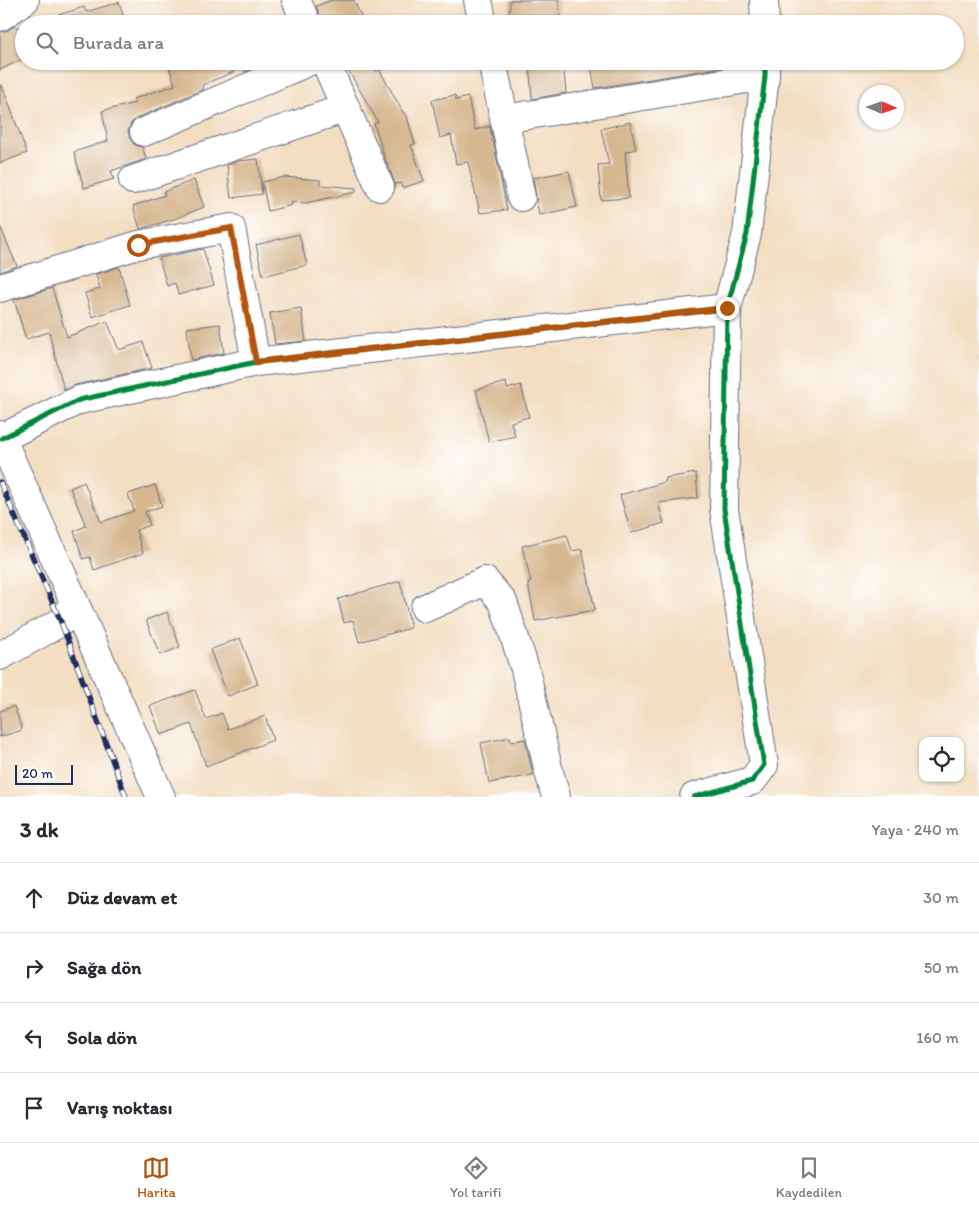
<!DOCTYPE html>
<html lang="tr">
<head>
<meta charset="utf-8">
<style>
  body { margin:0; font-family:Itim,sans-serif; background:#f7f7f7; color:#2b2b33 }
  .controls { position:absolute; right:15px; bottom:15px; display:grid; overflow:hidden; border-radius:10px; box-shadow:0 1px 4px #0004 }
  .controls button { width:45px; height:45px; display:grid; place-items:center; padding:0; border:0; border-bottom:1px solid #e1e1e2; background:#fff; color:#2b2b33; font:25px sans-serif }
  .compass { position:absolute; left:859px; top:85px; width:45px; height:45px; border-radius:50%; background:#fff; box-shadow:0 1px 4px #0004; rotate:92deg }
  .scale { position:absolute; left:15px; bottom:12px; width:58px; box-sizing:border-box; padding-left:5px; border:2px solid #1b2f5e; border-top:0; font-size:14px; line-height:18px; white-space:nowrap; color:#1b2f5e; -webkit-text-stroke:4px #fff; paint-order:stroke }
  .stop { position:absolute; width:15px; height:15px; margin:-11px; border:4px solid #b45309; border-radius:50%; background:#fff }
  .stop.end { background:#b45309; border-color:#fff; box-shadow:0 1px 5px #0008 }
  .list { margin:0; padding:0; list-style:none }
  h2 { display:flex; justify-content:space-between; align-items:center; height:65px; margin:0; padding:0 20px; font-size:21px }
  h2 small { font-size:16px; font-weight:400; color:#7c7c81 }
  .list li { display:grid; grid-template-columns:32px 1fr auto; gap:15px; align-items:center; box-sizing:border-box; height:70px; padding:0 20px; border-top:1px solid #e1e1e2 }
  .list b { display:block; font-size:19px; white-space:nowrap }
  .list em { font-size:16px; font-style:normal; color:#7c7c81 }
  .icon { flex:none; width:28px; height:28px; fill:none; stroke:currentColor; stroke-width:2; stroke-linecap:round; stroke-linejoin:round }
  .map { position:relative; flex:none; width:979px; height:797px; overflow:hidden }
  .search { position:absolute; background:#fff; box-shadow:0 1px 4px #0004; left:15px; right:15px; top:15px; height:55px; display:flex; align-items:center; gap:12px; box-sizing:border-box; padding:0 18px; border-radius:28px; color:#7c7c81; font-size:19px }
  .sheet { height:345px; background:#fff }
  nav { display:flex; justify-content:space-around; align-items:center; box-sizing:border-box; height:70px; border-top:1px solid #e1e1e2; background:#fff; font-size:14px; color:#7c7c81 }
  nav a { display:grid; justify-items:center; gap:2px }
  nav .on { color:#b45309 }
  .map>svg:first-child { display:block }
</style>
</head>
<body>
<div class="map">
<svg width="979" height="797" viewBox="0 0 979 797">
  <rect width="100%" height="100%" fill="#fff"/>
  <filter id="ink" filterUnits="userSpaceOnUse"><feTurbulence type="fractalNoise" baseFrequency=".02" numOctaves="2"/><feDisplacementMap in="SourceGraphic" scale="10" xChannelSelector="R" yChannelSelector="G"/><feConvolveMatrix kernelMatrix="1 2 1 2 8 2 1 2 1" color-interpolation-filters="sRGB"/></filter>
  <filter id="wash" filterUnits="userSpaceOnUse"><feTurbulence type="fractalNoise" baseFrequency=".0096" numOctaves="4" result="noise"/><feDisplacementMap in="SourceGraphic" scale="20" xChannelSelector="R" yChannelSelector="G"/><feGaussianBlur stdDeviation="1.12" result="paint"/><feColorMatrix in="noise" values="0 0 0 0 0 0 0 0 0 0 0 0 0 0 0 0 0 1.4 0 .05"/><feComposite in="paint" operator="in"/></filter>
  <g filter="url(#wash)">
    <rect width="100%" height="100%" fill="#f3dec2"/>
    <g id="blocks">
      <!-- building -->
      <path fill="#d6b790" d="M332 0H354L364 24H322L316 6Z
        M510 0H559L560 23 509 24Z
        M119 2 126 24H42V20L84 7 86 12Z
        M24 25V58L0 70V32L8 30 14 26 15 28Z
        M167 61H270L245 72 243 68 202 85 204 89 137 118 131 123 128 131 130 138 134 144 143 148 146 159 111 171 114 179 84 188 74 152 108 141 102 111 135 103 133 99 175 85Z
        M343 61H372L376 71 379 69 404 114 406 113 415 144 411 145 424 181 402 188 401 183 395 184 384 156 374 123 378 122Z
        M529 61H563L566 93 532 99Z
        M590 61H624L625 65 651 61H749V63L595 88Z
        M0 85H2L27 153 0 163Z
        M455 95 456 100 468 97 475 130 490 126 507 210 480 213 468 162 456 164 451 135 440 138 432 100Z
        M630 122 636 149 625 152 629 198 601 200 598 165 609 164 601 129Z
        M258 159 262 194 231 198 227 165 239 161Z
        M569 171 577 207 539 215 533 178Z
        M284 177 320 180V185L356 188V192L306 203 291 202 292 205 268 211 262 182Z
        M194 180 204 207 174 219 140 229 133 206 165 195 163 192Z
        M0 226 17 266 0 272Z
        M299 234 307 265 263 276 256 245Z
        M203 249 214 285 178 295 175 283 167 286 159 258Z
        M119 267 130 305 92 317 85 293 100 289 96 274Z
        M52 288 67 337 107 321 119 350 143 342 152 368 76 385 64 390 49 332 26 339 14 300Z
        M301 308 306 341 275 344 270 313Z
        M220 324 224 353 191 360 187 328Z
        M506 382 507 389 521 385 529 417 511 422 515 436 489 442 476 390Z
        M696 473 698 498 658 503 664 523 631 533 620 495 665 482 666 478Z
        M84 482 101 522 134 511 128 494 155 485 162 506 145 512 150 525 136 530 143 553 94 570 90 557 83 559 74 531 86 526 70 488Z
        M567 535 572 551 582 549 595 610 535 621 528 583 531 582 522 546Z
        M400 581 411 628 359 642 353 620 344 623 338 599Z
        M167 612 180 647 160 655 146 620Z
        M240 638 258 684 228 696 210 650Z
        M195 690 206 719 222 713 228 729 265 716 273 740 206 766 191 724 161 735 150 706Z
        M14 706 22 730 0 737V711Z
        M510 737 511 742 525 739 533 775 489 783 481 743Z"/>
    </g>
  </g>
  <g filter="url(#ink)">
    <use href="#blocks" fill-opacity="0" stroke="#676c81" stroke-width="1"/>
    <g fill="none" stroke-linecap="round" stroke-linejoin="round">
      <!-- minor casing -->
      <g stroke="#676c81" stroke-width="30">
        <path id="minor" d="M296 0 307 24
          M478 0 483 24
          M764 0 765 24
          M0 17 25 0
          M325 61 380 187
          M492 61 521 197
          M504 119 765 76
          M144 132 310 61
          M133 180 346 108
          M0 288 138 245 231 228 256 362
          M0 435 161 797
          M2 438 79 400 256 362 727 308
          M425 608 485 581 503 602 525 669 549 772 556 797
          M0 656 61 622 70 611 73 600
          M694 797 752 781 764 765 724 509 727 308 747 234 765 76V61"/>
      </g>
      <!-- minor -->
      <use href="#minor" stroke="#fff" stroke-width="28"/>
      <!-- rail casing -->
      <g stroke="#1b2f5e" stroke-width="5.5">
        <path id="rail" d="M0 482 61 622 126 797"/>
      </g>
      <!-- rail -->
      <use href="#rail" stroke="#fff" stroke-width="4" stroke-dasharray="11" stroke-linecap="butt"/>
      <!-- cycleway casing -->
      <g stroke="#fff" stroke-width="8">
        <path id="cycleway" d="M2 438 79 400 256 362 727 308
          M694 797 752 781 764 765 724 509 727 308 747 234 765 76V61"/>
      </g>
      <!-- cycleway -->
      <use href="#cycleway" stroke="#00873e" stroke-width="5"/>
    </g>
  </g>
  <g fill="none" stroke-linecap="round" stroke-linejoin="round" filter="url(#ink)">
    <!-- route -->
    <path stroke="#b45309" stroke-width="6" d="M138 245 231 228 256 362 727 308"/>
  </g>
</svg>
<div class="controls">
<button><svg class="icon" aria-label="locate" viewBox="0 0 24 24"><circle cx="12" cy="12" r="6"/><path d="M12 2v4M12 18v4M2 12h4M18 12h4"/></svg></button>
</div>
<svg class="compass" viewBox="-18 -18 36 36"><path d="M0-13l5 13h-10z" fill="#e53935"/><path d="M0 13l5-13h-10z" fill="#7c7c81"/></svg>
<div class="scale">20 m</div>
<div class="stop" style="left:138px;top:245px"></div>
<div class="stop end" style="left:727px;top:308px"></div>
<div class="search"><svg class="icon" aria-label="search" viewBox="0 0 24 24"><circle cx="10" cy="10" r="6"/><path d="M15 15l6 6"/></svg>Burada ara</div>
</div>
<section class="sheet">
<h2>3 dk<small>Yaya · 240 m</small></h2>
<ul class="list">
<li><svg class="icon" aria-label="ahead" viewBox="0 0 24 24"><path d="M12 20V5M6 11l6-6 6 6"/></svg><div><b>Düz devam et</b></div><em>30 m</em></li>
<li><svg class="icon" aria-label="right" viewBox="0 0 24 24"><path d="M7 20v-9h11M14 6l5 5-5 5"/></svg><div><b>Sağa dön</b></div><em>50 m</em></li>
<li><svg class="icon" aria-label="left" viewBox="0 0 24 24"><path d="M17 20v-9H6M10 6l-5 5 5 5"/></svg><div><b>Sola dön</b></div><em>160 m</em></li>
<li><svg class="icon" aria-label="arrive" viewBox="0 0 24 24"><path d="M6 21V4h12l-3 4 3 4H6"/></svg><div><b>Varış noktası</b></div></li>
</ul>
</section>
<nav>
<a class="on"><svg class="icon" aria-label="map" viewBox="0 0 24 24"><path d="M3 6l6-2 6 2 6-2v14l-6 2-6-2-6 2zM9 4v14M15 6v14"/></svg>Harita</a>
<a><svg class="icon" aria-label="directions" viewBox="0 0 24 24"><path d="M12 3l9 9-9 9-9-9zM9 14v-3h6M13 9l2 2-2 2"/></svg>Yol tarifi</a>
<a><svg class="icon" aria-label="saved" viewBox="0 0 24 24"><path d="M7 4h10v16l-5-4-5 4z"/></svg>Kaydedilen</a>
</nav>
</body>
</html>
